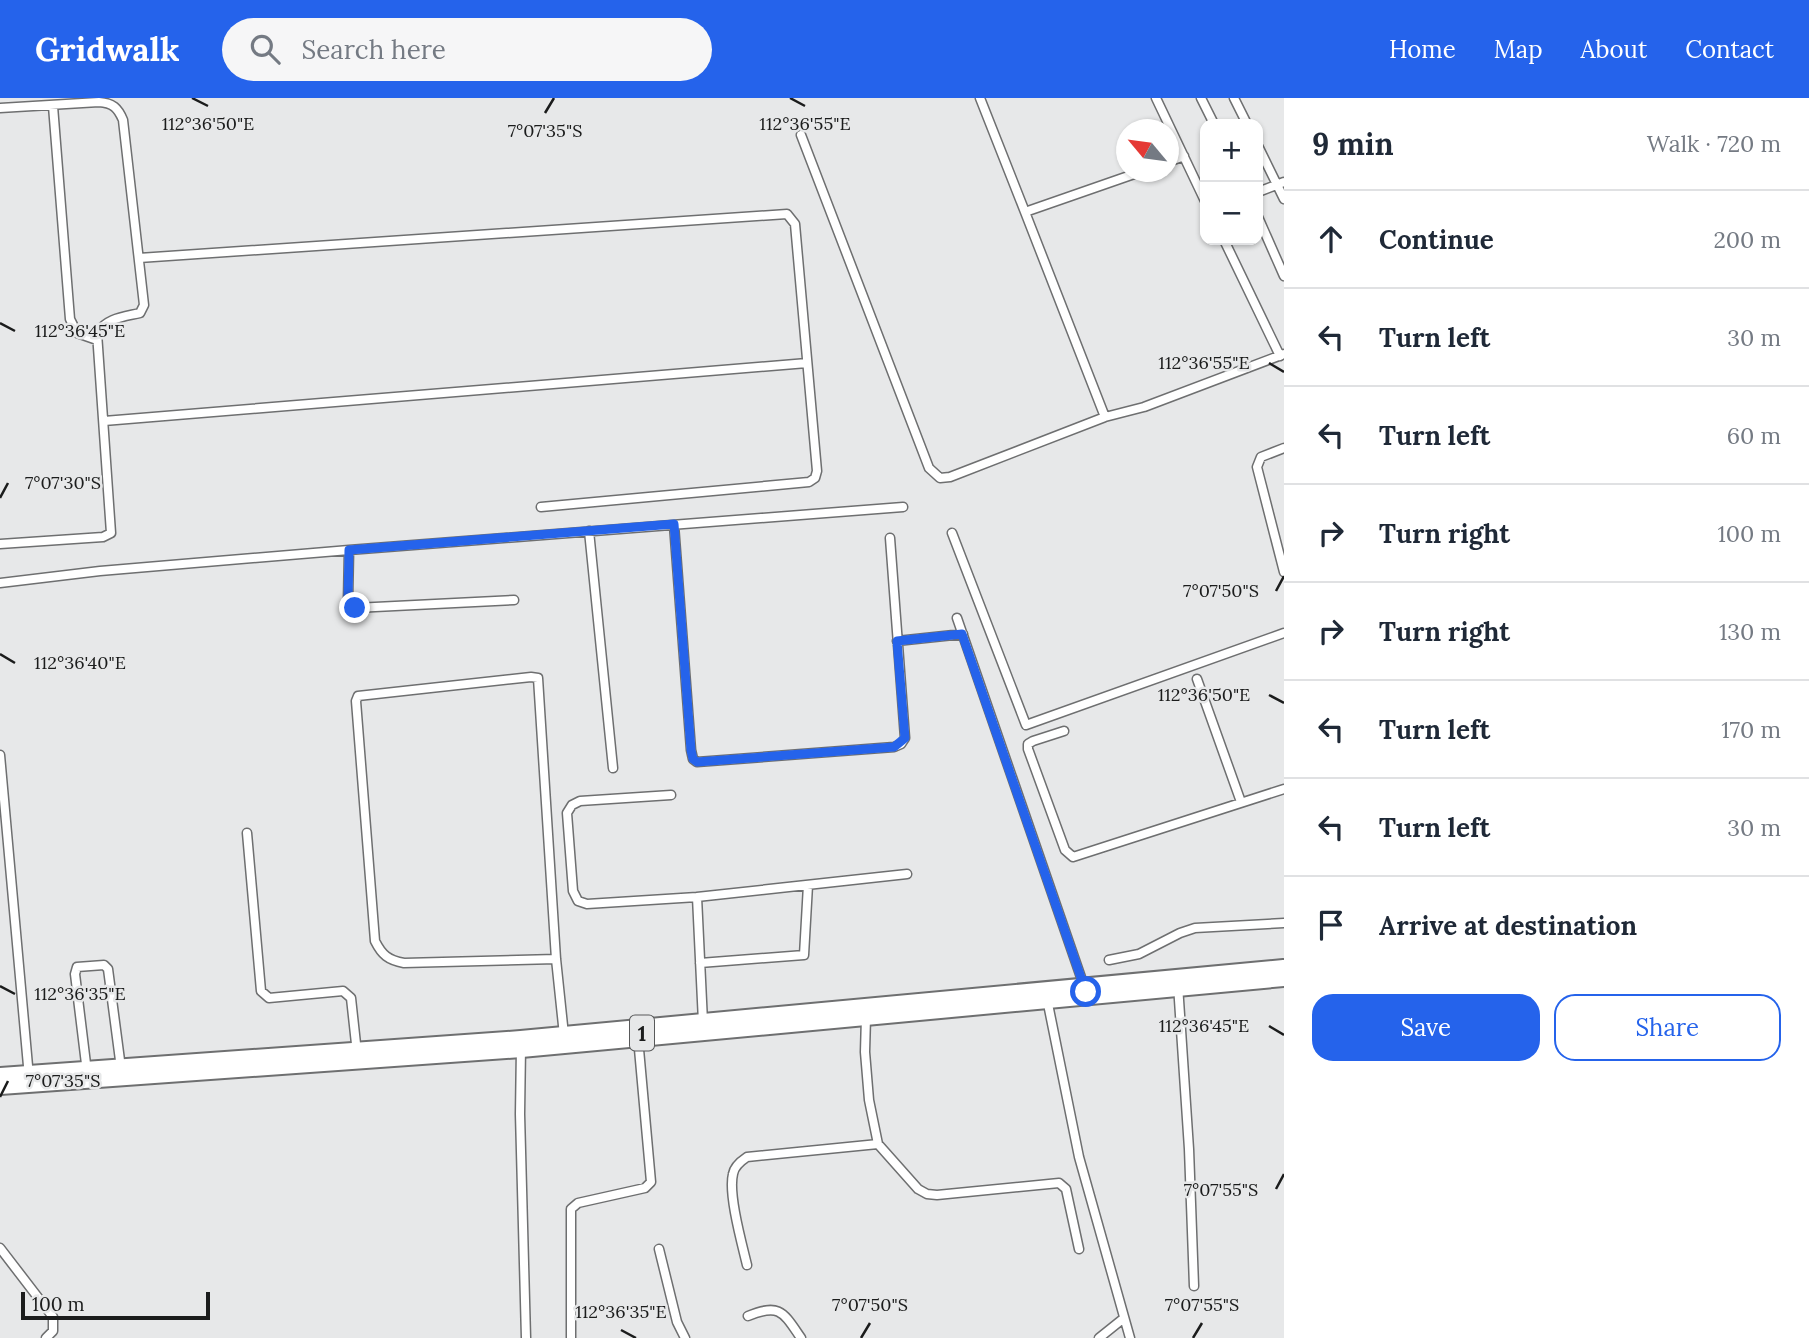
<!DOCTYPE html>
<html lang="en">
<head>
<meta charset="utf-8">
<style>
  body { margin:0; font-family:Lora,serif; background:#f6f6f7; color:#1f2937 }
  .controls { position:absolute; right:21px; top:21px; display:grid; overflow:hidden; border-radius:14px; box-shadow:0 2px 5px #0004 }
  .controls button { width:63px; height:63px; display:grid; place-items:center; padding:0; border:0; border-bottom:2px solid #e0e1e3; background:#fff; color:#1f2937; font:35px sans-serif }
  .compass { position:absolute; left:1116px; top:21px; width:63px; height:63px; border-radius:50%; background:#fff; box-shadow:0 2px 5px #0004; rotate:299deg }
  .scale { position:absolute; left:21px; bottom:18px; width:189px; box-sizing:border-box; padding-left:7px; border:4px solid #1b1c1c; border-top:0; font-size:19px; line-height:24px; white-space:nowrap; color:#1b1c1c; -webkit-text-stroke:5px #e7e8e9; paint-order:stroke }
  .stop { position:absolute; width:21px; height:21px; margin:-16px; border:5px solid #2563eb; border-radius:50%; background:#fff }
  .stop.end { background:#2563eb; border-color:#fff; box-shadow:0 2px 7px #0008 }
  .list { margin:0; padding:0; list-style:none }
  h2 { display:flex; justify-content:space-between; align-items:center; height:91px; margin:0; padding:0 28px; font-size:30px }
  h2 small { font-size:23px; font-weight:400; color:#747a83 }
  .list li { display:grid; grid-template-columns:46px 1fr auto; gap:21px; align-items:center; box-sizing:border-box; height:98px; padding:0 28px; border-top:2px solid #e0e1e3 }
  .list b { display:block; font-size:26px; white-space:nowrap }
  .list em { font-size:23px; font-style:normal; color:#747a83 }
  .actions { display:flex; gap:14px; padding:21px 28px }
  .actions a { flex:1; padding:16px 0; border:2px solid #2563eb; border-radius:21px; text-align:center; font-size:24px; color:#2563eb }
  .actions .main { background:#2563eb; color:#fff }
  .icon { flex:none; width:38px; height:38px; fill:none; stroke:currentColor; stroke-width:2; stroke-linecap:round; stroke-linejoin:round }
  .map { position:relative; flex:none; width:1284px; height:1240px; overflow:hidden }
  header { display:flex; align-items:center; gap:42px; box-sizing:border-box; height:98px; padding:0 35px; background:#2563eb; color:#fff }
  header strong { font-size:33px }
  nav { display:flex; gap:38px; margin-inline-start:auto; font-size:24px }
  .search { width:490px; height:63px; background:#f6f6f7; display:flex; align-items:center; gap:18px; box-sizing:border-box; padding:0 24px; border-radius:38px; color:#747a83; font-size:26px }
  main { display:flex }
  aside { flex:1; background:#fff }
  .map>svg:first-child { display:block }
</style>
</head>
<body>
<header>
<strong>Gridwalk</strong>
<div class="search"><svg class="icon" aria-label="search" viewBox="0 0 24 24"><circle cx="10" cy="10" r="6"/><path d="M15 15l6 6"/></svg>Search here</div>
<nav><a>Home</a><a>Map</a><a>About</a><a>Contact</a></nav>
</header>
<main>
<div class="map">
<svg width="1284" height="1240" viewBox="0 0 1284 1240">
  <rect width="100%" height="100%" fill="#e7e8e9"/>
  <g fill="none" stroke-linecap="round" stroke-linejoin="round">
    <!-- service casing -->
    <g stroke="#6e6f70" stroke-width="11">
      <path id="service" d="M980 0 1025 114 1140 74
        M1156 0 1205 103
        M1201 0 1214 26
        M1234 0 1247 26
        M53 8 70 221 77 235 97 242
        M0 10 99 4C113 5 118 10 123 22L144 207 140 215C123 219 107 220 97 235L111 435 103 439 0 446
        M801 37 929 370 940 380 950 379 1105 319 1144 309 1284 256
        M1258 48 1284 101
        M1168 64 1184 58
        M1258 94 1284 84
        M1025 114 1105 319
        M1258 119 1284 178
        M1224 142 1280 258
        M139 160 787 116 795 126 817 373 815 380 809 384 541 409
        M104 323 807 265
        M1284 350 1261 359 1257 369 1284 474
        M674 427 691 652 693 661 697 664 894 649 901 646 905 640 890 440
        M589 433 613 670
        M952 435 1026 627 1284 535
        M349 452 348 503 355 510 514 502
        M0 485 100 473 349 452 903 409
        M957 520 1084 888
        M897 543 963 536
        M1197 581 1241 704
        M1064 633 1033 643 1028 646V651L1065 752 1073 759 1284 691
        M0 657 29 979
        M671 697 580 703 572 707 567 715 573 793 578 803 587 806 697 799
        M247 735 261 893 269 900 343 893 351 900 357 955
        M556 861 404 865C388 862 382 857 375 843L356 603 358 598 531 579 538 580 556 861 564 937
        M1109 862 1139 856 1180 835 1195 830 1284 825
        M700 865 804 857 808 787
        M1178 887 1189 1051 1194 1188
        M1047 901 1079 1059 1130 1240
        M866 919 865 954 869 1002 878 1046 918 1091 927 1096 937 1097 1059 1085 1066 1091 1079 1151
        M703 924 697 799 907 776
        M521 949 520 1016 526 1240
        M87 974 75 876 77 869 104 867 108 871 121 970
        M0 1150 53 1219V1233L46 1240
        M659 1151 677 1224 685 1240
        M747 1167C742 1146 728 1096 733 1076 734 1069 741 1063 747 1059L878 1046
        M748 1218C780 1205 783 1214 801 1240
        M571 1240V1111L578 1105 645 1090 651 1084 638 940
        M1099 1240 1124 1220"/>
    </g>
    <!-- trunk casing -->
    <g stroke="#6e6f70" stroke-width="30">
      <path id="trunk" d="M0 983 521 946 1284 875"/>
    </g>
    <!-- service -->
    <use href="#service" stroke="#fff" stroke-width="8"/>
    <!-- trunk -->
    <use href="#trunk" stroke="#fff" stroke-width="26"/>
  </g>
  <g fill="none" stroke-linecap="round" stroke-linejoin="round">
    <!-- route -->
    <path stroke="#2563eb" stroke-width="9" d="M355 510 348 503 349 452 674 426 691 652 693 661 697 664 894 649 905 640 897 543 962 536 1086 894"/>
  </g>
  <!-- ticks -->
  <path fill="none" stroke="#1b1c1c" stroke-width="2.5" d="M192 0 208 8M790 0 805 8M545 15 554 0M0 225 15 233M1269 265 1284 274M0 400 8 385M1276 493 1284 478M0 556 15 565M1269 597 1284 605M0 888 15 896M1269 928 1284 937M0 999 8 983M1276 1091 1284 1076M621 1232 636 1240M861 1240 870 1225M1193 1240 1202 1225"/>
  <g text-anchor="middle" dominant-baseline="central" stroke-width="5" stroke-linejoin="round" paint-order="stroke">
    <!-- shield labels -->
    <rect fill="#e7e8e9" stroke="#58595a" stroke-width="2" x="630" y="917.5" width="24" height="35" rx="5"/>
    <g font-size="21" font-weight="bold" fill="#1b1c1c">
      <text x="642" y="935">1</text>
    </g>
  </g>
  <g font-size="18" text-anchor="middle" fill="#1b1c1c" stroke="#e7e8e9" stroke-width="5" stroke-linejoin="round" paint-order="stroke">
    <text x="208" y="32">112°36'50"E</text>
    <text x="805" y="32">112°36'55"E</text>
    <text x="545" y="39">7°07'35"S</text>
    <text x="80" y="239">112°36'45"E</text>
    <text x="1204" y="271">112°36'55"E</text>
    <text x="63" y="391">7°07'30"S</text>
    <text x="1221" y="499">7°07'50"S</text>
    <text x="80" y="571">112°36'40"E</text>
    <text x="1204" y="603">112°36'50"E</text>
    <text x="80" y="902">112°36'35"E</text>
    <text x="1204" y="934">112°36'45"E</text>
    <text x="63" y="989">7°07'35"S</text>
    <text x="1221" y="1098">7°07'55"S</text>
    <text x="870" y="1213">7°07'50"S</text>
    <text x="1202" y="1213">7°07'55"S</text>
    <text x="621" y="1220">112°36'35"E</text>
  </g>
</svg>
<div class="controls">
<button>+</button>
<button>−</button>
</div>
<svg class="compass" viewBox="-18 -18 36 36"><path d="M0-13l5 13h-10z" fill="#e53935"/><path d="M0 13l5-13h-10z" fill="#747a83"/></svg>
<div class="scale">100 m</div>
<div class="stop" style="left:1086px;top:894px"></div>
<div class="stop end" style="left:355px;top:510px"></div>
</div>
<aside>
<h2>9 min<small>Walk · 720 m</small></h2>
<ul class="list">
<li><svg class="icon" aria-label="ahead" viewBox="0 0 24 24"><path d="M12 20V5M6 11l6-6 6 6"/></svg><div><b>Continue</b></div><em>200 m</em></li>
<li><svg class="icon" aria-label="left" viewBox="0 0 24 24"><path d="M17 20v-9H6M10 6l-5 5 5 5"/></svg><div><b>Turn left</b></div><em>30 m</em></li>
<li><svg class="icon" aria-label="left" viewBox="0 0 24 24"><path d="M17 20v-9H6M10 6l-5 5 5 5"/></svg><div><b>Turn left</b></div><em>60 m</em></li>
<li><svg class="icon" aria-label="right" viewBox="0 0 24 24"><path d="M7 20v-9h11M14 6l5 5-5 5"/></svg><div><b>Turn right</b></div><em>100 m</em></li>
<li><svg class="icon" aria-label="right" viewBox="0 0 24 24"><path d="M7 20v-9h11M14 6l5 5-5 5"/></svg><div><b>Turn right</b></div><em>130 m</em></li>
<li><svg class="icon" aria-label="left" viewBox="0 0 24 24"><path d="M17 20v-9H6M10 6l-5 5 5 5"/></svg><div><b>Turn left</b></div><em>170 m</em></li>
<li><svg class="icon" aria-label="left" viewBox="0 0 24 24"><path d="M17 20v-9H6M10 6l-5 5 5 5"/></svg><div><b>Turn left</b></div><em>30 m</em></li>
<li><svg class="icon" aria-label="arrive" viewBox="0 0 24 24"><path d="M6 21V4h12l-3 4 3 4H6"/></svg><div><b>Arrive at destination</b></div></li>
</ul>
<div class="actions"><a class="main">Save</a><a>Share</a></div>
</aside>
</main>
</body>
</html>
